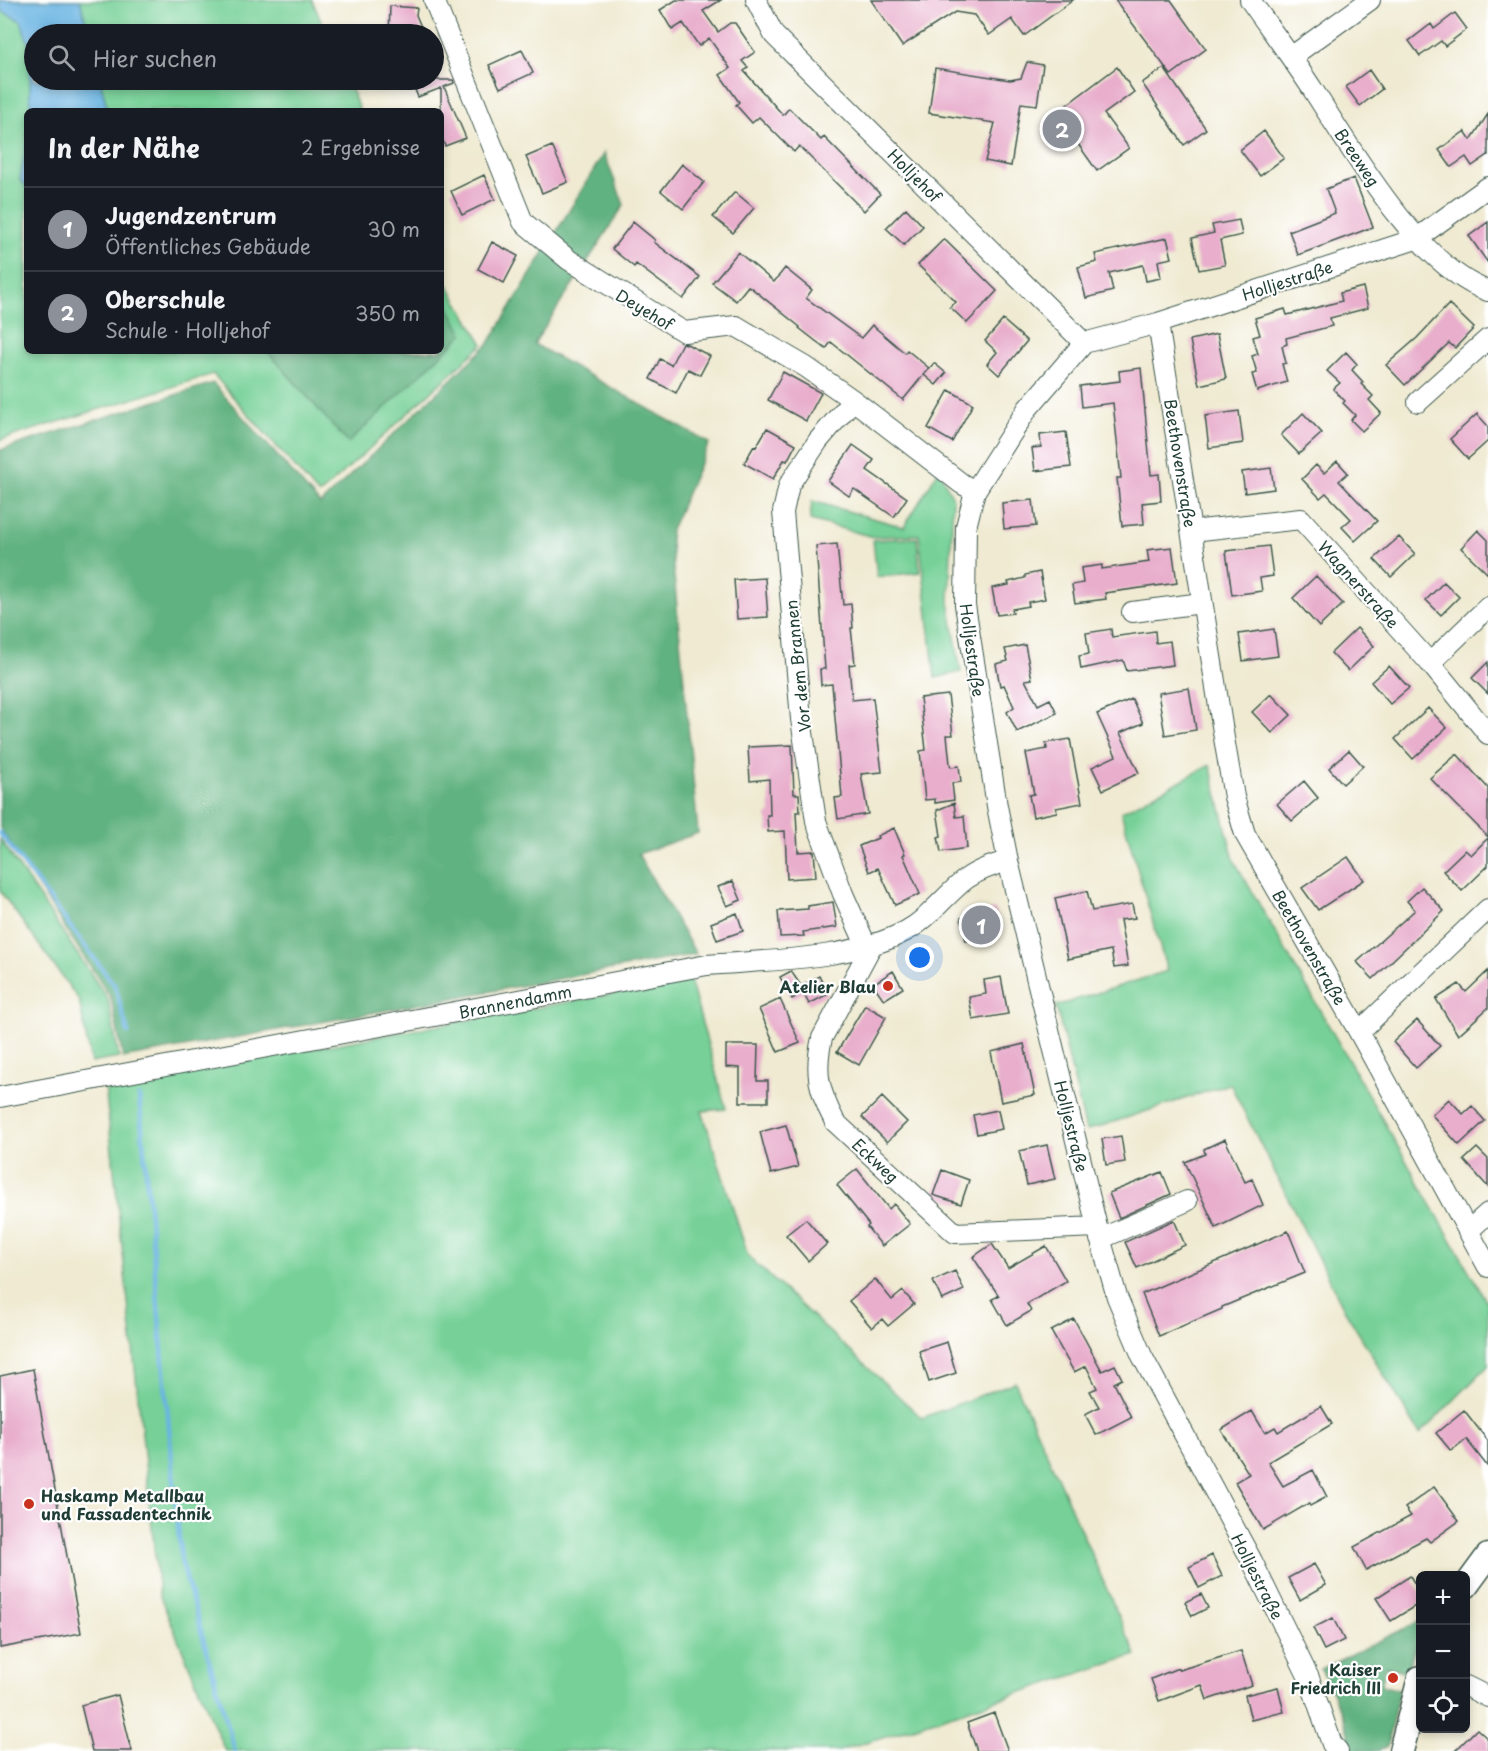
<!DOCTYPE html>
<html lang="de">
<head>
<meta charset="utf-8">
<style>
  body { margin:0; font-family:"Playpen Sans",sans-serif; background:#20242c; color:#f1f3f6 }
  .controls { position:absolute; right:18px; bottom:18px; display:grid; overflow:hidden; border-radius:9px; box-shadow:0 3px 9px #0003 }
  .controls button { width:54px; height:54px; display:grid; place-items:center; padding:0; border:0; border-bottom:2px solid #363941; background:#171b24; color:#f1f3f6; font:30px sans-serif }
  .you { position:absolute; left:920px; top:958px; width:21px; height:21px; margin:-15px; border:4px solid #fff; border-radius:50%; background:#1a73e8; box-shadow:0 0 0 9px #1a73e833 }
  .badge { display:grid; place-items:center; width:39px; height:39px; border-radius:50%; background:#8c9099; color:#fff; font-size:20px; font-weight:700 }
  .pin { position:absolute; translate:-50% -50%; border:3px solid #fff; box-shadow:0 2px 6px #0006 }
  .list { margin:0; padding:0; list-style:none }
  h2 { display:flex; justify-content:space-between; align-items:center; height:78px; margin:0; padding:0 24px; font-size:26px }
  h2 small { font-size:20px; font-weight:400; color:#9ea1a6 }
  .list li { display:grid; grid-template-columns:39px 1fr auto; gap:18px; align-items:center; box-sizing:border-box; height:84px; padding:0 24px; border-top:2px solid #363941 }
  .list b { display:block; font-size:22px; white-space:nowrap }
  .list p { margin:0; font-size:20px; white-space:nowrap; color:#9ea1a6 }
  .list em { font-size:20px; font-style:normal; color:#9ea1a6 }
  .icon { flex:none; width:33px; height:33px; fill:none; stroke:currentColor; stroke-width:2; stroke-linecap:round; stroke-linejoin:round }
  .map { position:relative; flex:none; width:1488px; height:1751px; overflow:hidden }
  .search { position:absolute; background:#171b24; box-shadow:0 3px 9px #0003; left:24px; top:24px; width:420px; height:66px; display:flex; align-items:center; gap:15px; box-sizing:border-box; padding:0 21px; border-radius:33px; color:#9ea1a6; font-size:22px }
  .panel { position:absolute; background:#171b24; box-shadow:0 3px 9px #0003; left:24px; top:108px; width:420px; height:246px; border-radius:9px }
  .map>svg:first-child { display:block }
</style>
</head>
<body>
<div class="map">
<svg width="1488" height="1751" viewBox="0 0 1488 1751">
  <rect width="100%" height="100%" fill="#fff"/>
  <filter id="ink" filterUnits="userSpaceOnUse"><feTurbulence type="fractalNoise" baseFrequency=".0167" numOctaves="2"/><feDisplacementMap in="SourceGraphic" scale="12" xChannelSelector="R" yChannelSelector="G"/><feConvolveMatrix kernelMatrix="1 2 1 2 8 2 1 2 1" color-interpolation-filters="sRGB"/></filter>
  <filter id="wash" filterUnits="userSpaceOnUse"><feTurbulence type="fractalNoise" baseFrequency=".008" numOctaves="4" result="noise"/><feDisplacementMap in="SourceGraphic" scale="24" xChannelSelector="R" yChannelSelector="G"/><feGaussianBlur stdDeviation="1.35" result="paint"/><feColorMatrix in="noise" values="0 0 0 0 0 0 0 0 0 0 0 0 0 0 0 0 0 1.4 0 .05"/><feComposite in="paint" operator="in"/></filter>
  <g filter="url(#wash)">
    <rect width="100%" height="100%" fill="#efead1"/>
    <!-- green -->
    <path fill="#76d097" stroke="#4a8666" stroke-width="1.5" d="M0 0H312L327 34H34V80H347L360 111H27V351H441V274L483 344 319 495 213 374 0 440Z
      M939 470 953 498 949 602 961 672 935 678 919 535 873 537 810 520 812 501 904 527Z
      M917 538 920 572 877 577 873 540Z
      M1210 765 1234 860 1488 1304V1366L1420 1434 1345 1311 1230 1084 1086 1131 1056 1006 1167 971 1121 812Z
      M0 839 108 999 119 1058 91 1063 79 1000 0 891Z
      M690 980 726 1109 702 1111 748 1256 922 1418 1015 1382 1136 1655 839 1751H225L159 1594 105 1086Z"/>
    <!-- forest -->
    <path fill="#60b280" stroke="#40785a" stroke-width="1.5" d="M604 153 624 205 534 344 709 443 670 532 698 833 638 854 696 954 123 1058 111 998 0 828V450L213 383 320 504 489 343Z
      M441 293 463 334 348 443 267 351H441Z
      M1420 1621V1637L1406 1672 1386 1666 1381 1685 1399 1690 1387 1746 1379 1751 1353 1750 1341 1711 1321 1669Z"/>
    <!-- water -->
    <path fill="#69b4e2" stroke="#44788b" stroke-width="1.5" d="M0 0H80L89 34H34V80H100L108 111H30V49L21 21 2 11H0Z
      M27 142V187L20 180Z"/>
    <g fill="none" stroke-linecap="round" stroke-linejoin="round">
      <!-- stream -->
      <path stroke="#69b4e2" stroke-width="4.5" d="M0 833 115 986 128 1033
        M139 1096 181 1560 235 1751"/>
    </g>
    <g id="blocks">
      <!-- building -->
      <path fill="#e8aecc" d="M676 0H721L703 11 718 32 730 23H735L755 52 742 61 748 68 744 71 783 115 789 108 821 140 824 137 880 194 864 211 799 146 794 152 759 117 752 123 736 105 739 102 720 75 730 68 709 38 699 46 683 23 672 30 660 10Z
        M871 0H1073L1024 36 1012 19 989 35 974 15 955 12 902 46Z
        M1115 0H1171L1206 49 1171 75Z
        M390 6 417 8 416 15 424 34H389Z
        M1455 13 1467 29 1445 46 1441 41 1420 56 1409 41 1431 24 1434 29Z
        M522 50 533 73 500 88 489 65Z
        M1027 62 1043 65 1037 105 1021 103 1011 166 985 161 995 123 929 113 935 68 1010 80 1021 78Z
        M1117 67 1134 92 1104 114 1129 148 1097 171 1056 113Z
        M1164 68 1206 129 1184 145 1142 83Z
        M1369 70 1382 89 1360 106 1346 87Z
        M411 80H453L454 83 444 87 466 138 445 146 441 136V88L418 97Z
        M1488 114V155L1472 166 1466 157 1451 167 1439 150 1465 131 1471 140Z
        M1264 131 1284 158 1260 176 1240 150Z
        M552 146 568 182 542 193 526 157Z
        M682 164 704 182 683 209 661 191Z
        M484 175 495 199 462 215 451 191Z
        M1354 178 1373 227 1298 255 1289 231 1335 213 1326 189Z
        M735 192 754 208 733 233 713 217Z
        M906 208 923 226 904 245 886 228Z
        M1239 220 1242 235 1220 240 1225 265 1199 270 1192 238 1214 233 1212 225Z
        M633 222 655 240 654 242 700 277 683 299 636 264 634 267 612 249Z
        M1488 222V263L1469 236Z
        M1167 238 1172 258 1158 261 1161 278 1146 281 1143 265 1109 273 1113 291 1086 298 1078 267 1097 262 1095 254Z
        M944 239 997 291 967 323 950 307 956 302 918 265Z
        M492 242 518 256 504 283 478 269Z
        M738 252 774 282 785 268 812 290 806 298 861 338 872 325 905 353 907 350 929 368 903 400 831 342 826 349 799 328 800 327 750 287 748 286 736 301 712 283Z
        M1363 287 1368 308 1330 318 1332 326 1286 338 1287 344 1282 346 1286 363 1282 364 1287 382 1257 391 1252 374 1257 373 1252 356 1258 354 1253 337 1260 335 1255 318 1285 309 1287 315 1342 301 1340 293Z
        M1449 304 1474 328 1455 348 1449 343 1405 385 1386 365 1417 338Z
        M1003 320 1027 341 999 375 987 364 997 352 985 341Z
        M1217 334 1226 379 1199 385 1190 340Z
        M682 343 687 344 710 356 700 375 688 369 676 393 650 379 660 359 671 365Z
        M1346 352 1357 364 1352 370 1363 382 1361 384 1373 396 1369 400 1381 413 1362 431 1351 420 1355 415 1343 403 1345 401 1333 389 1340 383 1327 371Z
        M934 363 946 373 936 385 924 375Z
        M1141 368 1151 475 1159 474 1161 501 1142 503 1144 524 1122 526 1117 478H1121L1113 403 1082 407 1080 386 1120 381 1119 371Z
        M783 372 821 393 806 421 768 400Z
        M949 390 973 404 952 442 928 428Z
        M1239 411 1243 443 1209 448 1205 416Z
        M1303 413 1322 433 1299 454 1281 435Z
        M1477 414 1488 426V441L1468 459 1450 439Z
        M767 428 796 444 787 461 784 460 773 479 744 463 754 446 756 447Z
        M1066 432 1071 467 1035 471 1032 448 1041 447 1040 435Z
        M853 445 874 460 867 470 907 498 894 517 854 489 849 496 828 481Z
        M1337 461 1348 473 1339 481 1377 521 1355 541 1342 527 1351 519 1326 493 1320 498 1302 479 1316 465 1324 473Z
        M1271 468 1274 489 1245 493 1242 472Z
        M1033 500 1036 526 1004 529 1002 503Z
        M1478 530 1488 540V574L1461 548Z
        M1399 537 1415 554 1391 577 1374 559Z
        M837 544 843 605 851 604 853 628H851L855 664 849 665 852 700 873 698 882 772 861 774 868 814 838 819 835 798 842 797 832 684 821 685 820 669H825L816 546Z
        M1269 546 1273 576 1260 578 1262 591 1232 595 1226 551Z
        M1172 547 1177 583 1105 593 1106 599 1075 603 1072 585 1083 583 1081 568 1102 565V569L1149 562 1147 550Z
        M1040 572 1045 599 1028 602 1029 606 1012 609 1013 613 997 615 992 588 1009 585 1008 582 1025 578V575Z
        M1316 576 1343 604 1319 627 1293 598Z
        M765 578 768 617 737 619 734 580Z
        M1444 582 1459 597 1441 615 1426 600Z
        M1357 628 1374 646 1348 671 1331 653Z
        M1111 629 1112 637 1155 631 1156 643 1170 641 1173 665 1127 671 1123 660 1081 669 1079 656 1089 654 1086 633Z
        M1274 629 1278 656 1243 661 1239 634Z
        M1025 645 1032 679 1025 680 1038 705 1050 699 1057 713 1017 732 1007 712 1014 707 1004 685 1000 686 996 664 1008 661 1005 649Z
        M1488 662V694L1472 678Z
        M1389 666 1409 688 1390 704 1371 682Z
        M1189 688 1196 730 1165 735 1158 693Z
        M1271 694 1291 715 1272 733 1252 712Z
        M948 695 953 735H947L950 764 951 767 959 766 961 782 952 783 954 800 935 803V799L925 800 920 751 926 750 920 698Z
        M1132 699 1143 723 1120 733 1139 773 1103 790 1092 767 1116 756 1097 714Z
        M1428 708 1447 728 1413 759 1395 739Z
        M1070 739 1082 803 1056 808 1057 812 1033 817 1029 795 1034 794 1026 753 1047 749 1046 743Z
        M792 745 794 794H799L800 812H796L798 852 814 851 816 877 787 879 785 831 768 832 767 815H770L769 779 750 781 748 747Z
        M1349 750 1363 766 1343 784 1329 768Z
        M1457 754 1488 788V837L1430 778Z
        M1304 781 1318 798 1292 821 1277 804Z
        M954 803 956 817 964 816 967 848 941 852 938 837 941 836 937 810Z
        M894 828 905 854 903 855 920 894 895 905 878 868 869 872 859 846 878 838 877 836Z
        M1488 838V866L1462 891 1443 871 1465 850 1471 855Z
        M1348 857 1364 880 1318 910 1302 888Z
        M733 881 741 900 727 906 718 887Z
        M1422 887 1444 911 1373 979 1357 962 1415 910 1407 901Z
        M1087 891 1092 911 1132 904 1135 918 1120 920 1128 966 1114 968 1111 950 1068 959 1055 898Z
        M833 902 837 927 803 932 804 936 780 937 778 911 808 909V906Z
        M995 909 1001 932 966 941 961 918Z
        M737 913 743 931 717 940 711 923Z
        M791 971 801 986 819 976 828 994 809 1004 803 993 792 999 780 977Z
        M893 971 903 988 884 1000 873 984Z
        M1488 971V1008L1458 1035 1436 999 1459 984 1466 992Z
        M1001 977 1008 1014 973 1020 969 997 986 994 984 980Z
        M780 999 800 1043 778 1052 759 1009Z
        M865 1005 886 1017 859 1065 837 1052Z
        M1417 1020 1440 1046 1416 1068 1393 1042Z
        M1024 1044 1035 1095 1001 1102 991 1052Z
        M726 1045H758L757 1081H768V1102H740V1068L726 1067Z
        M882 1097 907 1122 887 1142 862 1117Z
        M1449 1099 1463 1114 1472 1106 1485 1121 1459 1145 1432 1115Z
        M998 1110 1002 1129 977 1134 973 1115Z
        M786 1125 798 1167 771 1174 760 1132Z
        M1121 1136 1125 1162 1106 1165 1102 1139Z
        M1225 1139 1245 1182 1252 1179 1263 1205 1216 1228 1185 1162 1205 1154 1204 1149Z
        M1047 1145 1055 1179 1027 1185 1019 1151Z
        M1477 1148 1488 1159V1187L1464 1160Z
        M857 1169 889 1209 894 1204 910 1224 882 1246 867 1227 869 1225 837 1185Z
        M942 1170 969 1180 961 1204 933 1195Z
        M1162 1172 1171 1194 1119 1218 1109 1193Z
        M806 1219 827 1244 808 1261 786 1235Z
        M1174 1220 1185 1245 1137 1268 1125 1242Z
        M1288 1231 1305 1273 1222 1307V1309L1159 1336 1142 1294Z
        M992 1244 1008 1268 1046 1246 1066 1281 1027 1304 1031 1311 1007 1325 992 1299 999 1296 973 1257Z
        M955 1271 964 1290 942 1300 933 1281Z
        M875 1279 892 1300 903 1291 914 1304 888 1326 882 1319 872 1328 849 1301Z
        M1074 1319 1102 1371 1115 1365 1122 1379 1114 1383 1131 1417 1096 1435 1085 1414 1099 1407 1090 1391 1097 1388 1086 1366 1074 1372 1051 1331Z
        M947 1342 956 1373 929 1382 919 1351Z
        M33 1369 81 1633 0 1648V1376Z
        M1321 1406 1332 1424 1268 1462 1283 1486 1313 1470 1327 1497 1310 1506 1309 1503 1263 1530 1235 1482 1249 1474 1221 1430 1252 1411 1265 1433 1275 1427 1278 1432Z
        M1464 1410 1488 1441V1467L1466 1439 1451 1451 1436 1433Z
        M1434 1487 1459 1521 1430 1542 1426 1538 1366 1570 1354 1547 1411 1516 1405 1508Z
        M1212 1555 1222 1576 1199 1588 1189 1567Z
        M1314 1564 1326 1585 1300 1600 1288 1578Z
        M1410 1576 1420 1592V1603L1391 1621 1376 1598Z
        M1201 1594 1208 1608 1192 1616 1185 1602Z
        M1333 1618 1344 1640 1324 1650 1313 1628Z
        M1241 1651 1252 1685 1207 1700 1202 1685 1159 1701 1151 1679 1178 1668 1179 1670Z
        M1278 1687 1284 1712 1251 1720 1245 1695Z
        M118 1695 132 1751H92L81 1705Z
        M994 1713 1008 1751H977L967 1723Z
        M1477 1729 1488 1739V1751H1455Z"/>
    </g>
  </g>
  <g filter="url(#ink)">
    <use href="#blocks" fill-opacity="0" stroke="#3e574c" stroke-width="1.5"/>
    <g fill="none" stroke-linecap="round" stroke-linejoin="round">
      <!-- minor casing -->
      <g stroke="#3e574c" stroke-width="22">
        <path id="minor" d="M434 0 523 222 569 260 684 332 736 326 806 367 853 400 962 484 975 491
          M756 0 774 35 1084 343
          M1250 0C1271 30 1293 59 1313 90 1352 150 1419 267 1488 291
          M1291 57 1370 0
          M1158 323 1224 738 1234 797 1245 834 1359 1032 1488 1267
          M853 400 818 441 789 485 783 512 801 719 816 821 843 894 866 945
          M1418 402 1488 339
          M1192 531 1301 519 1430 663 1488 734
          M1132 612 1202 603
          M1430 663 1488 607
          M872 945 822 1038C814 1073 819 1091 835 1122L955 1233 1097 1227
          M1359 1032 1488 909
          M0 1097 707 965C768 960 852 960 906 931 930 918 945 895 966 879 978 870 993 865 1008 861
          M1468 1231 1488 1213
          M1100 1239 1187 1201
          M1466 1686 1488 1697
          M1338 1751 1332 1744 1309 1678 1252 1561 1142 1356 1117 1297 1097 1227 1008 861 997 806 965 605 966 527 975 491 1028 408 1084 343 1158 323 1416 239 1488 187"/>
      </g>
      <!-- major casing -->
      <g stroke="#3e574c" stroke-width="27">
        <path id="major" d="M1466 1586 1488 1556
          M1401 1751 1420 1678"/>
      </g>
      <!-- minor -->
      <use href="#minor" stroke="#fff" stroke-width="20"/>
      <!-- major -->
      <use href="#major" stroke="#fff" stroke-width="24"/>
    </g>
  </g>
  <!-- markers -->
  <g fill="#c8321e" stroke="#fff" stroke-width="2">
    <circle cx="888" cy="986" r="6"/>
    <circle cx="29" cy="1504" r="6"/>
    <circle cx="1393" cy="1678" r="6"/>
  </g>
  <g text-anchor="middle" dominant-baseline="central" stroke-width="4.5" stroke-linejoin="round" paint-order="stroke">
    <!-- street labels -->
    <g font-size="16" fill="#1f3d34" stroke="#fff">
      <text transform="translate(1358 157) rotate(56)">Breeweg</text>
      <text transform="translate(915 175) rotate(45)">Holljehof</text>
      <text transform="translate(1287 280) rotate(-18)">Holljestraße</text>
      <text transform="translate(645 309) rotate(31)">Deyehof</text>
      <text transform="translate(1181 463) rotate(81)">Beethovenstraße</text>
      <text transform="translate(1359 584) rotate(48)">Wagnerstraße</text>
      <text transform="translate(973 650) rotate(82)">Holljestraße</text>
      <text transform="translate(797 666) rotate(-96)">Vor dem Brannen</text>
      <text transform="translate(1310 947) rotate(60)">Beethovenstraße</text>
      <text transform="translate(515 1001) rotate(-11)">Brannendamm</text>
      <text transform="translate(1072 1126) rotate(76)">Holljestraße</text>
      <text transform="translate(876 1160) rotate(43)">Eckweg</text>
      <text transform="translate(1258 1576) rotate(63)">Holljestraße</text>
    </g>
    <!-- poi labels -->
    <g font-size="16" font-weight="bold" fill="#1f3d34" stroke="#fff" text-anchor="end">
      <text x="876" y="986">Atelier Blau</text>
      <text x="41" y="1495" text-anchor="start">Haskamp Metallbau<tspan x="41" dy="18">und Fassadentechnik</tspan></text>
      <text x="1381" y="1669">Kaiser<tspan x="1381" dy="18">Friedrich III</tspan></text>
    </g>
  </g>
</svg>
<div class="controls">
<button>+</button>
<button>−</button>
<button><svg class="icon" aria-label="locate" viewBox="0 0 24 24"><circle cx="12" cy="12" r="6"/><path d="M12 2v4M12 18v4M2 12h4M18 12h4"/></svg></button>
</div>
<div class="you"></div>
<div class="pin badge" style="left:981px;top:925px">1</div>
<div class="pin badge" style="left:1062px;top:129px">2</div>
<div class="search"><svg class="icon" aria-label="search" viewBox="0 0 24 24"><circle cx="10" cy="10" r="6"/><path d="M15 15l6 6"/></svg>Hier suchen</div>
<section class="panel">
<h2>In der Nähe<small>2 Ergebnisse</small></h2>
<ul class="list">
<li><span class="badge">1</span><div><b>Jugendzentrum</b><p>Öffentliches Gebäude</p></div><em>30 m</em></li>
<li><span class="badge">2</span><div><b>Oberschule</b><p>Schule · Holljehof</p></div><em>350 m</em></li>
</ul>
</section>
</div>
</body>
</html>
